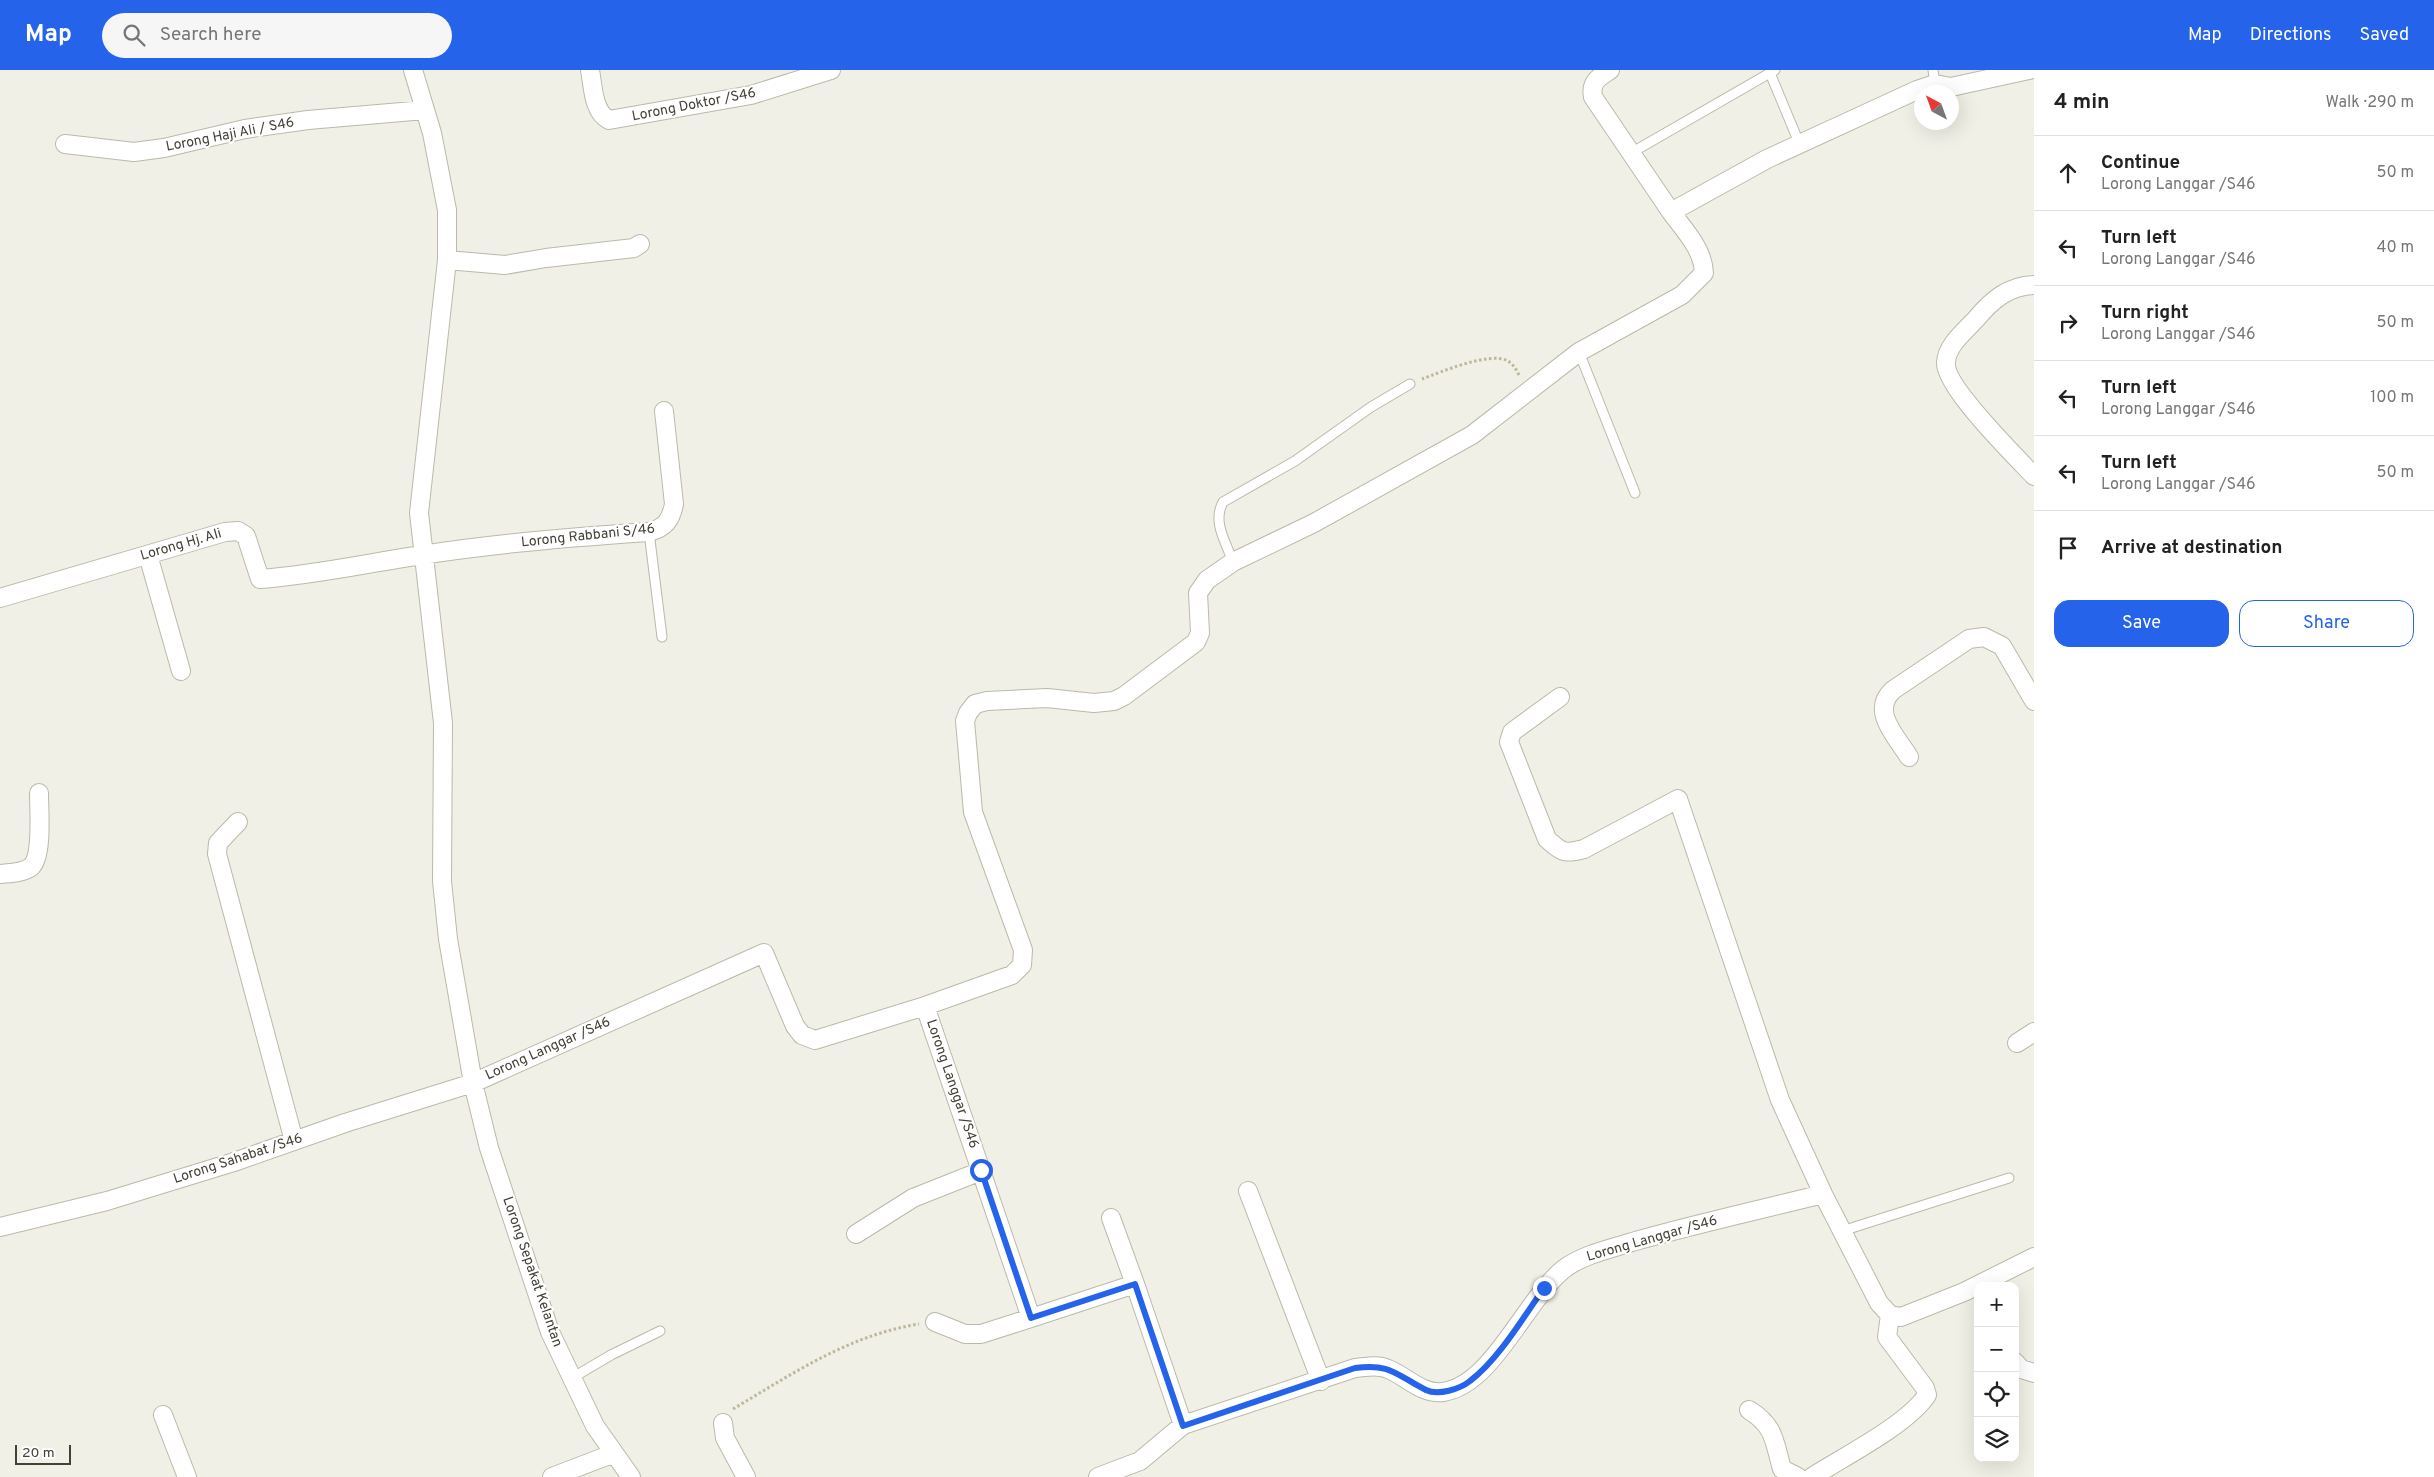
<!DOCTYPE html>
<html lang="en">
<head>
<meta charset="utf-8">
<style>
  body { margin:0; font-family:Overpass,sans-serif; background:#f6f6f6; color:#222 }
  .controls { position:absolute; right:15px; bottom:15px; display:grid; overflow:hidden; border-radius:10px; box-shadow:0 5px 20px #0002 }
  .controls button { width:45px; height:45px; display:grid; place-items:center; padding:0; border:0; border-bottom:1px solid #e0e0e0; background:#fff; color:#222; font:25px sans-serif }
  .compass { position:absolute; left:1914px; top:15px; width:45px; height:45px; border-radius:50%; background:#fff; box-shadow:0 5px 20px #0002; rotate:319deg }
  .scale { position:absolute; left:15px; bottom:12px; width:56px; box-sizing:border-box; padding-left:5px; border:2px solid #434136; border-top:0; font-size:14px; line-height:18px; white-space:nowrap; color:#434136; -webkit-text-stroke:4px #fff; paint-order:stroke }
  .stop { position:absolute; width:15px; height:15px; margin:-11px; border:4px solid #2563eb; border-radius:50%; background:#fff }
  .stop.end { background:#2563eb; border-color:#fff; box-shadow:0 1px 5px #0008 }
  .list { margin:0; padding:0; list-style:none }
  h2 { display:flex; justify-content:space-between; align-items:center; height:65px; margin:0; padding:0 20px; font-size:21px }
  h2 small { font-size:16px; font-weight:400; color:#767676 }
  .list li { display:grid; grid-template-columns:32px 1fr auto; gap:15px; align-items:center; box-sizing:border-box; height:75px; padding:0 20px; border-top:1px solid #e0e0e0 }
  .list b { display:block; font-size:19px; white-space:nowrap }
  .list p { margin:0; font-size:16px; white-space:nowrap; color:#767676 }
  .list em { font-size:16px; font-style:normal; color:#767676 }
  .actions { display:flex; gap:10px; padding:15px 20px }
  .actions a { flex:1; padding:11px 0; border:1px solid #2563eb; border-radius:15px; text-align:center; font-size:18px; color:#2563eb }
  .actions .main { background:#2563eb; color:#fff }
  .icon { flex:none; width:28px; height:28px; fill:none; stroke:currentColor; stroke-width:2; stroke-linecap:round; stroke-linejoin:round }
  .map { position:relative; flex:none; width:2034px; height:1407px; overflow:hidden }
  header { display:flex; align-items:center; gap:30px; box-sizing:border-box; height:70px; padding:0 25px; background:#2563eb; color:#fff }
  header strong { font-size:24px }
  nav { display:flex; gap:28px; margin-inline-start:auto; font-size:18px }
  .search { width:350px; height:45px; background:#f6f6f6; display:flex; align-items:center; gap:12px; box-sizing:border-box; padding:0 18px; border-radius:28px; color:#767676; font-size:19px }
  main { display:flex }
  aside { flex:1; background:#fff }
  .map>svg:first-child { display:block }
</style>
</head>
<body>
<header>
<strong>Map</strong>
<div class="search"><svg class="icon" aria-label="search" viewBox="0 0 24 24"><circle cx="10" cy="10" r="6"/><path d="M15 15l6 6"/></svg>Search here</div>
<nav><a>Map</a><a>Directions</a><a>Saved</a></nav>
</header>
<main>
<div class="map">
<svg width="2034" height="1407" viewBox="0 0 2034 1407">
  <rect width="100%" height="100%" fill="#f1f0e6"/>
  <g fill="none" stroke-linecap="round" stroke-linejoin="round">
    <!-- lane casing -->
    <g stroke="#bcb9a9" stroke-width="11">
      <path id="lane" d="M1933 0 1935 14
        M1770 3 1800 75
        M1631 83 1775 0
        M1579 282 1635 423
        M649 462 662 567
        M1233 492C1226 472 1212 452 1223 432L1295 391 1371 337 1410 314
        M1842 1161 2009 1108
        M572 1308 611 1285 660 1261"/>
    </g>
    <!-- street casing -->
    <g stroke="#bcb9a9" stroke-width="20">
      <path id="street" d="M413 0 432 63 447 140V190L419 443 443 653 442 811 448 869 473 1013 489 1078 550 1262 595 1356 631 1407
        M590 0C593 16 593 42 609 50L751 25 831 0
        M1610 0C1599 7 1590 12 1593 27L1671 142
        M65 74 134 82 164 78 245 59 308 50 425 40
        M447 190 505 195 546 188 634 178 640 174
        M2034 215C2008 216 1992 230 1976 249 1966 260 1947 275 1946 292 1943 315 2016 387 2034 406
        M148 485 181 601
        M0 528 225 462 238 461 246 466 260 509C315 505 368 493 422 485 497 473 573 467 649 462 665 458 671 450 674 434L664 341
        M1560 627 1512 662 1509 672 1547 769C1562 783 1565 784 1584 779L1678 729 1780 1030 1823 1124 1879 1233 1890 1245 1901 1247 1964 1222 2034 1187
        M1909 687C1896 666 1870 641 1893 620L1969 569 1984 567 2002 576 2034 631
        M238 752 218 773 217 784 294 1071
        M0 804C9 803 23 803 31 797 43 786 39 740 39 723
        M925 936 1031 1248 1135 1214 1183 1355 1355 1298C1366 1297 1378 1294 1388 1299 1406 1306 1422 1325 1443 1322 1493 1315 1526 1228 1565 1198 1585 1184 1610 1179 1632 1172 1695 1154 1759 1140 1823 1124
        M2017 973 2034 962
        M1248 1121 1321 1311
        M1111 1148 1135 1214
        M0 1157 107 1131 234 1092 345 1053 473 1013 764 883 795 956 802 965 815 970 925 936 1012 905 1022 895 1023 880 973 742 965 651 968 643 975 634 987 631 1047 628 1094 633 1114 631 1124 626 1196 572 1200 563 1198 523 1207 510 1233 492 1314 453 1472 365 1579 282 1682 225 1704 203C1703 179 1685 161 1671 142L1767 89 1917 20 1935 14 1951 17 2029 0
        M856 1164 913 1128 981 1101
        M935 1252 965 1264H981L1031 1248
        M2015 1292 2021 1299 2034 1303
        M1749 1340C1775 1356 1774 1371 1782 1399L1798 1407
        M163 1345 187 1407
        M723 1353 725 1368 746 1407
        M552 1407 612 1384
        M1098 1407 1140 1391 1183 1355
        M1812 1407C1843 1387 1907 1355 1927 1325L1925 1318 1887 1267 1890 1245"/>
    </g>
    <!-- path -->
    <path stroke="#bdb79b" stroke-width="3" stroke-dasharray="2.5 2.5" stroke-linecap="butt" d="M1422 309C1441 302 1490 281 1508 291 1514 295 1517 301 1520 307
      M733 1339C792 1304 849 1265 919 1254"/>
    <!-- lane -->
    <use href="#lane" stroke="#fff" stroke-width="9"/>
    <!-- street -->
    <use href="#street" stroke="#fff" stroke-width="18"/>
  </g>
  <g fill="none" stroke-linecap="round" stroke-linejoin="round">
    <!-- route -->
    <path stroke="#2563eb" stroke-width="6" d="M981 1100 1031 1248 1135 1214 1183 1356 1355 1298C1391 1293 1396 1305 1426 1320 1438 1326 1460 1319 1470 1311 1498 1290 1523 1248 1544 1218"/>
  </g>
  <g text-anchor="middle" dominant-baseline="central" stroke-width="4.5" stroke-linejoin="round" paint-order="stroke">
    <!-- street labels -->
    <g font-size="14" fill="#434136" stroke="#fff">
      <text transform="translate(694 35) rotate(-11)">Lorong Doktor /S46</text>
      <text transform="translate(230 65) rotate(-11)">Lorong Haji Ali / S46</text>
      <text transform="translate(588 466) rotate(-6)">Lorong Rabbani S/46</text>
      <text transform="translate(181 475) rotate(-16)">Lorong Hj. Ali</text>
      <text transform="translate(548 979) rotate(-24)">Lorong Langgar /S46</text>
      <text transform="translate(952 1014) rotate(71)">Lorong Langgar /S46</text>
      <text transform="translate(238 1089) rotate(-18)">Lorong Sahabat /S46</text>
      <text transform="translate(1652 1169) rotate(-16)">Lorong Langgar /S46</text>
      <text transform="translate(532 1202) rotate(71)">Lorong Sepakat Kelantan</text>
    </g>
  </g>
</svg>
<div class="controls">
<button>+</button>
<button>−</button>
<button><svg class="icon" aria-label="locate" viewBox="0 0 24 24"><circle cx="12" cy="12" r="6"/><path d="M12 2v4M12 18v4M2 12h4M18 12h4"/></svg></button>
<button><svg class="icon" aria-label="layers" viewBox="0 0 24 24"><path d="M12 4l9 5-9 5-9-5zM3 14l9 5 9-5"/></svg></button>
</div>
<svg class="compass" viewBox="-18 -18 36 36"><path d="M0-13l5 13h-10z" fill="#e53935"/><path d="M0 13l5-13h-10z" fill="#767676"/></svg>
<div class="scale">20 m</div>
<div class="stop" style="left:981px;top:1100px"></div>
<div class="stop end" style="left:1544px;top:1218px"></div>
</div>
<aside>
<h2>4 min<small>Walk · 290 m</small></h2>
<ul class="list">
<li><svg class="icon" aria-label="ahead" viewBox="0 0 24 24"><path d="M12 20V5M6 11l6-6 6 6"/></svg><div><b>Continue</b><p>Lorong Langgar /S46</p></div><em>50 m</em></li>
<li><svg class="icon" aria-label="left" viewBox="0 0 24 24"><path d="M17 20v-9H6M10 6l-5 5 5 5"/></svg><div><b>Turn left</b><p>Lorong Langgar /S46</p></div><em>40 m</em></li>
<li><svg class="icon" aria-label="right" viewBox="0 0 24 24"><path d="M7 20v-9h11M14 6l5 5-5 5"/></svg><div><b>Turn right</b><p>Lorong Langgar /S46</p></div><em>50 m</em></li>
<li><svg class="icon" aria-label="left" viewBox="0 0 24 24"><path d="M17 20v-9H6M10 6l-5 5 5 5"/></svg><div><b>Turn left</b><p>Lorong Langgar /S46</p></div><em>100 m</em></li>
<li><svg class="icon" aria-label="left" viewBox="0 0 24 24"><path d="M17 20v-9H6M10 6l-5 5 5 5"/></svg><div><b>Turn left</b><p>Lorong Langgar /S46</p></div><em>50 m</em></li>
<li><svg class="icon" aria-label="arrive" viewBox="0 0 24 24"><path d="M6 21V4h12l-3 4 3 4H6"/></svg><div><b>Arrive at destination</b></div></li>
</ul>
<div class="actions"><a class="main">Save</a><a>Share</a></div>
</aside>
</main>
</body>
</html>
